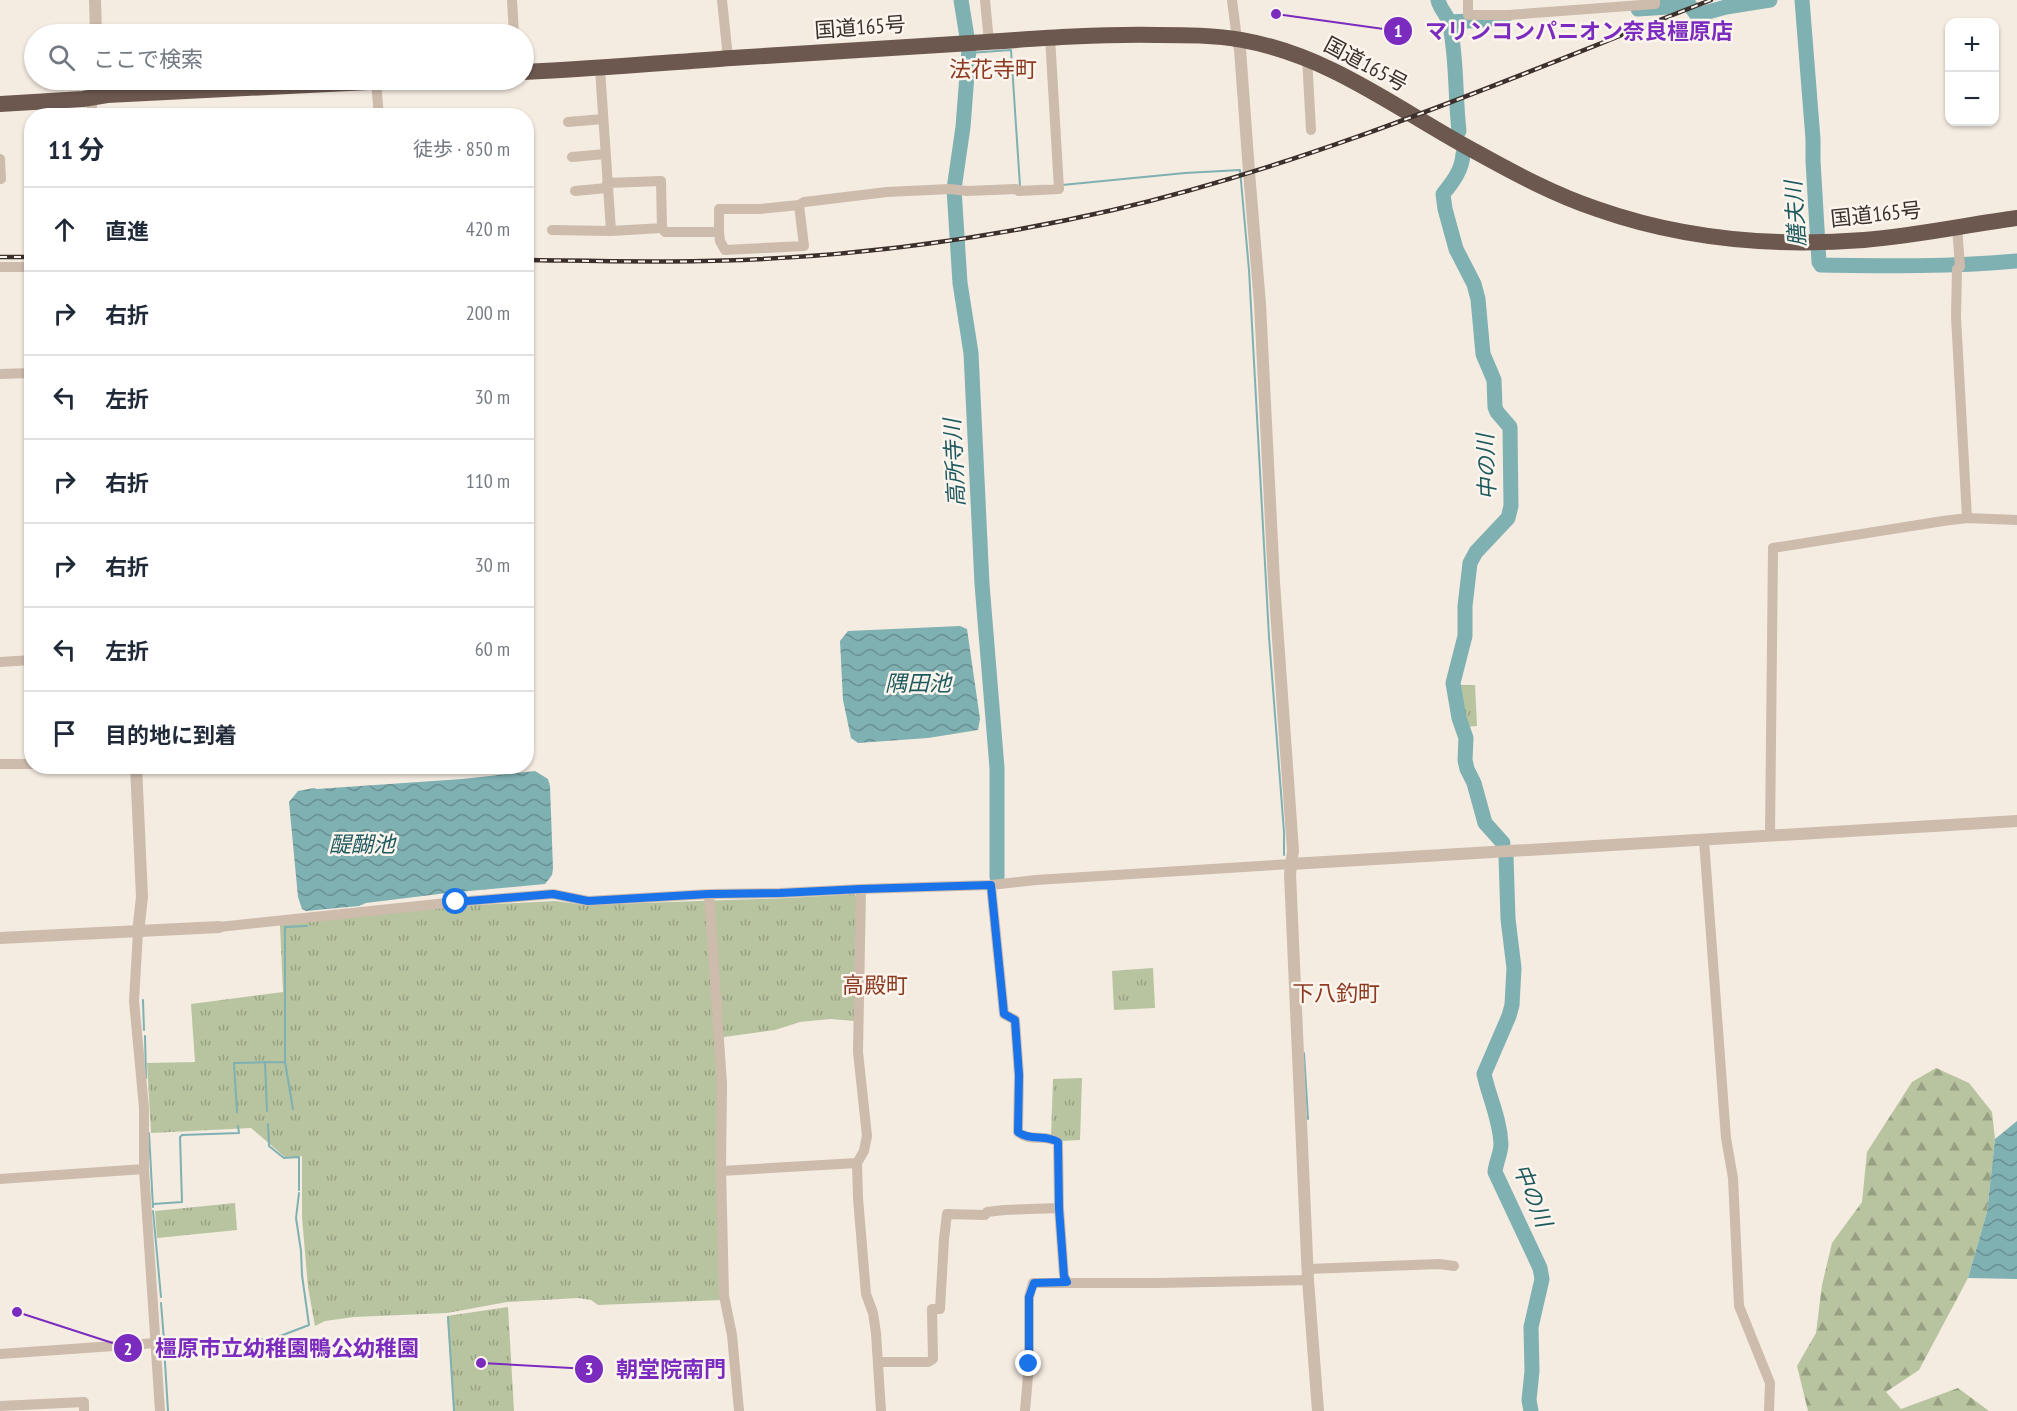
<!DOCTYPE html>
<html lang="ja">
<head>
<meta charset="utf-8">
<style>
  body { margin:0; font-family:"PT Sans Narrow","Noto Sans JP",sans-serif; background:#f6f6f7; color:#1f2937 }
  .controls { position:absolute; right:18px; top:18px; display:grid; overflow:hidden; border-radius:12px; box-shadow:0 2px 4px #0004 }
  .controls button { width:54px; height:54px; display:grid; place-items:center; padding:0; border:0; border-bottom:2px solid #e0e1e3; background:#fff; color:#1f2937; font:30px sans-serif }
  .stop { position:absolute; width:18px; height:18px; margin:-14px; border:4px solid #1a73e8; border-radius:50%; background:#fff }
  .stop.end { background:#1a73e8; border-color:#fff; box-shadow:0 2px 6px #0008 }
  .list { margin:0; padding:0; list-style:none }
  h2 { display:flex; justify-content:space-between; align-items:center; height:78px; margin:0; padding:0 24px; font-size:26px }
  h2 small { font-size:20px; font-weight:400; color:#747a83 }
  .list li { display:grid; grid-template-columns:39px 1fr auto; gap:18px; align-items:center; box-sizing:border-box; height:84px; padding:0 24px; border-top:2px solid #e0e1e3 }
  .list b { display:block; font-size:22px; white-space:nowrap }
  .list em { font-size:20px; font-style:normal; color:#747a83 }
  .icon { flex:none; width:33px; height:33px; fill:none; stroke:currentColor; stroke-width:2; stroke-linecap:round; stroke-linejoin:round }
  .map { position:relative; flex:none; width:2017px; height:1411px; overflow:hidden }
  .search { position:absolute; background:#fff; box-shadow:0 2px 4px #0004; left:24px; top:24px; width:510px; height:66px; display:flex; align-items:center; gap:15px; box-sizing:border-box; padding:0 21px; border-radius:33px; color:#747a83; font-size:22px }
  .panel { position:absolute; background:#fff; box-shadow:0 2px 4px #0004; left:24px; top:108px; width:510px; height:666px; border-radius:24px }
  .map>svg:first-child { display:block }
</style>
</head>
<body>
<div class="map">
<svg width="2017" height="1411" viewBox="0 0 2017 1411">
  <defs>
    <pattern id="grass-tufts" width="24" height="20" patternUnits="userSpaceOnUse" patternTransform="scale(1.5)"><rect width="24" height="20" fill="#b8c4a0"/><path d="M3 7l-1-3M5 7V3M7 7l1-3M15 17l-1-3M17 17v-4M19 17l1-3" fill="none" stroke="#97a083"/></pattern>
    <pattern id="forest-firs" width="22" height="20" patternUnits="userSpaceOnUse" patternTransform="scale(1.5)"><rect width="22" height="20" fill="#b8c4a0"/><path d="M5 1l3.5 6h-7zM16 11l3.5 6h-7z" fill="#97a083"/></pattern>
    <pattern id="water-waves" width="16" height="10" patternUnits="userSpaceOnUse" patternTransform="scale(1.5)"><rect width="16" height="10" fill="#7fb0b2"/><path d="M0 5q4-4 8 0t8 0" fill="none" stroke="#699091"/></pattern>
  </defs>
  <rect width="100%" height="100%" fill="#f4ebe1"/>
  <!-- grass -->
  <path fill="url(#grass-tufts)" d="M1458 685H1475L1477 726 1466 727 1462 718Z
    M854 894 858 898 855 1021 830 1019 800 1022 775 1030 717 1038 722 1300 598 1305 591 1300 578 1298 507 1302 447 1313 354 1317 325 1321 315 1326 308 1287 302 1217V1156L286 1158 251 1128 151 1133 147 1063 195 1062 191 1004 283 992 280 925 441 907 555 901 585 905 788 898Z
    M1153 968 1155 1008 1114 1010 1112 971Z
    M1082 1078 1080 1140 1061 1141 1051 1137 1053 1079Z
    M235 1203 237 1230 157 1238 155 1211Z
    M508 1307 514 1411H454L447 1316Z"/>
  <!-- forest -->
  <path fill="url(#forest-firs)" d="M1936 1068 1969 1083 1992 1112 1995 1139 1987 1212 1968 1278 1919 1370 1886 1392 1901 1409 1958 1388 1989 1411H1808L1797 1366 1816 1333 1822 1285 1832 1243 1862 1202 1867 1152 1912 1082Z"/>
  <!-- water -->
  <path fill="url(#water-waves)" d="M960 626 967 629 980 719 978 730 928 738 858 743 851 738 843 700 840 641 848 631Z
    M535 771 548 779 550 786 553 869 552 875 545 884 447 893 366 903 359 906 306 911 302 909 298 897 289 802 298 791 314 788 317 789 462 779Z
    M2017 1121V1279L1968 1278 1987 1212 1995 1139Z"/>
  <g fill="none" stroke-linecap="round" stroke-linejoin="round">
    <!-- stream -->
    <path stroke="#7fb0b2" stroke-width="2" d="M969 53 1011 50 1020 186
      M1062 185 1185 173 1240 170 1249 270 1269 637 1284 832V855
      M143 1000 144 1030
      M145 1036 146 1078
      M1304 1053 1308 1119
      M265 1062 267 1111
      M285 1062 293 1109
      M237 1112 234 1063 285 1062V927L307 926
      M268 1124 269 1146 284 1158 299 1157V1190
      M149 1133 153 1207
      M153 1204 182 1202 180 1137 182 1135 239 1133 238 1126
      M153 1211 161 1297
      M161 1303 164 1340
      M448 1317 454 1411
      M164 1340H197
      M200 1340 226 1343 275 1338 309 1325 302 1275 301 1251 296 1218 299 1193
      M164 1346 168 1411"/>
    <!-- river -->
    <path stroke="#7fb0b2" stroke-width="15" d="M961 0 967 37
      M1438 0C1440 10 1449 16 1450 26 1457 60 1455 96 1459 131
      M1802 0 1813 139V161L1819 262 1821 265C1886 266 1952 267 2017 261
      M1638 9 1668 7 1683 1 1688 3 1697 15 1726 7 1770 0
      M1450 22 1504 19
      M969 49 963 127 954 189 960 283 971 353 982 584 997 768V877
      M1463 154C1462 170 1453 182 1443 194L1445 209 1456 249 1474 284 1478 299 1483 354 1494 380 1495 407 1497 412 1510 427 1511 506 1508 518 1476 552 1470 563 1465 606V636L1453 683 1459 718 1466 738 1465 760 1467 769 1474 783 1485 823 1503 843
      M1506 856 1508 919 1514 968 1512 1005 1509 1016 1484 1074C1489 1097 1500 1119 1501 1144 1501 1153 1496 1162 1495 1172L1540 1268 1542 1279 1531 1327 1532 1371 1529 1400 1531 1411"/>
    <!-- minor -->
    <path stroke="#cdbbac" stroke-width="10" d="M512 0 514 34
      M722 0 728 58
      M985 0 989 42
      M1232 0 1237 39
      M1468 0V15H1508L1655 4V0
      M1307 57 1311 130
      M600 69 611 231
      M376 82 379 116
      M91 116 93 96
      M568 122 603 119
      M572 157 605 154
      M0 159 1 179
      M607 183 661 181 662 228
      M575 191 607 188
      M1957 226 1960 267 1957 269 1956 317 1967 518
      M552 230 611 231 662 228 665 232H719V209H760L799 205 804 202 887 192 950 189 967 191 1016 189 1019 191 1059 189 1050 37
      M719 232 720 241 725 250 804 246 799 205
      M0 267H32
      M0 374 32 373
      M0 662 32 660
      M0 764H32
      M1770 836 1773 548 1943 521 1967 518 2017 520
      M1704 840 1726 1138 1733 1178 1739 1306 1770 1383 1769 1411
      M991 885 1004 1014 1015 1020 1019 1075 1018 1132C1029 1142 1046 1134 1058 1142L1059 1208 1064 1276 1067 1282
      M861 889 858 1052 867 1136 864 1151 857 1163 858 1198 866 1294 873 1313 876 1333 881 1411
      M709 894 722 1084 721 1168 724 1296 732 1335 739 1411
      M219 927 456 902 553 894 588 901 709 894 780 893 861 889 991 885 1036 880 1291 864
      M138 932 134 1001 144 1108V1169L160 1411
      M721 1171 857 1163
      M0 1179 144 1169
      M1308 1269 1439 1264 1454 1266
      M0 1354 156 1343
      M879 1362H928L933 1359 932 1309H940L944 1239 947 1214 985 1215 987 1212 1004 1210 1059 1208
      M0 1406 84 1402V1411
      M1025 1411 1029 1364V1297L1033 1283H1158L1308 1280"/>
    <!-- tertiary -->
    <path stroke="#cdbbac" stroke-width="12" d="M95 0 96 34
      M1237 39 1240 49 1249 172 1260 304 1274 582 1293 851 1290 874 1308 1280 1318 1411
      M93 96 96 80
      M136 766 142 897 138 932
      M1291 864 2017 821
      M0 938 219 927"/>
    <!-- trunk -->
    <path stroke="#6c584f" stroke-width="16" d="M524 72C593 69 662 63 732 58 817 52 902 48 987 42 1044 38 1100 34 1157 35 1185 35 1215 35 1242 40 1332 56 1399 111 1478 153 1516 174 1555 195 1597 209 1682 239 1774 247 1864 240 1915 236 1966 225 2017 218
      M0 104 83 99 107 95 409 80"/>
    <!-- rail casing -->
    <g stroke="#3b302b" stroke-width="4.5">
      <path id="rail" d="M0 257H32
        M526 260C598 261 670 263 742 260 867 255 991 238 1113 210 1319 162 1515 76 1711 0"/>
    </g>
    <!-- rail -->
    <use href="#rail" stroke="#fbf5ee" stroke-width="2" stroke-dasharray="7" stroke-linecap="butt"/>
  </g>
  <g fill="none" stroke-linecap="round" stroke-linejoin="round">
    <!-- route -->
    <path stroke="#1a73e8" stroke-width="8" d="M456 902 553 894 588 901 709 894 780 893 861 889 991 885 1004 1014 1015 1020 1019 1075 1018 1132C1029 1141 1046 1134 1058 1142L1059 1208 1064 1276 1067 1282 1034 1283 1029 1297V1364"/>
  </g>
  <g text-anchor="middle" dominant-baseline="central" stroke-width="5" stroke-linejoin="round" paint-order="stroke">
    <!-- street labels -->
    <g font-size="21" fill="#3b302b" stroke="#fbf5ee">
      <text transform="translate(860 27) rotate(-4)">国道165号</text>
      <text transform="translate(1366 64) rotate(28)">国道165号</text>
      <text transform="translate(1876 214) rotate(-6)">国道165号</text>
    </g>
    <!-- neighbourhood labels -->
    <g font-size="22" fill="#8c3b22" stroke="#fbf5ee">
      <text x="993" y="69">法花寺町</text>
      <text x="875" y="985">高殿町</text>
      <text x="1336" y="993">下八釣町</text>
    </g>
    <!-- water labels -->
    <g font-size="22" font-style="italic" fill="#1f5a5e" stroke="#fbf5ee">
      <text transform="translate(1795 214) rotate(-94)">膳夫川</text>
      <text transform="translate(954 463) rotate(-93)">高所寺川</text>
      <text transform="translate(1486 467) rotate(-92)">中の川</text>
      <text x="918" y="683">隅田池</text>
      <text x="362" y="844">醍醐池</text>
      <text transform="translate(1533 1195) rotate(68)">中の川</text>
    </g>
  </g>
  <!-- callouts -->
  <path fill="none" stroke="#7b2cbf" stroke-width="2" d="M1276 14L1398 31M17 1312L128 1348M481 1363L589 1369"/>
  <g fill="#7b2cbf" stroke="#fbf5ee" stroke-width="2">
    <circle cx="1276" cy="14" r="6"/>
    <circle cx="17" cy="1312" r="6"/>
    <circle cx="481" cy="1363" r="6"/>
    <circle cx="1398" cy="31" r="15"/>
    <circle cx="128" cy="1348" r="15"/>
    <circle cx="589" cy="1369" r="15"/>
  </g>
  <g font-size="18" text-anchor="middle" font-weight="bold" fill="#fff">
    <text x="1398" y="37">1</text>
    <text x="128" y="1355">2</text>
    <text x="589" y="1375">3</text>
  </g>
  <g font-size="22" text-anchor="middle" font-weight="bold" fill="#7b2cbf" stroke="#fbf5ee" stroke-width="5" stroke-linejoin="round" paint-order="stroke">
    <text x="1579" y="39">マリンコンパニオン奈良橿原店</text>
    <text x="287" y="1356">橿原市立幼稚園鴨公幼稚園</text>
    <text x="671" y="1377">朝堂院南門</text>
  </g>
</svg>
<div class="controls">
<button>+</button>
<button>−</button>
</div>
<div class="stop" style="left:456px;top:902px"></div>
<div class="stop end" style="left:1029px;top:1364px"></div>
<div class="search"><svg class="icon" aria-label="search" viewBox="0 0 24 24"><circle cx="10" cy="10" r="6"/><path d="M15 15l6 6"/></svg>ここで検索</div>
<section class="panel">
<h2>11 分<small>徒歩 · 850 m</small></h2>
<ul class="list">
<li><svg class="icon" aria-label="ahead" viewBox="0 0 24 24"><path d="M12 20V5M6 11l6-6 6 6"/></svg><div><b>直進</b></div><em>420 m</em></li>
<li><svg class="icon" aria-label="right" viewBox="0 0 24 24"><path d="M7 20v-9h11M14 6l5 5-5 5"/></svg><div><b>右折</b></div><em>200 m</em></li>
<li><svg class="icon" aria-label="left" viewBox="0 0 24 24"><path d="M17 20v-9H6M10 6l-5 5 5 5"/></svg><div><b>左折</b></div><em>30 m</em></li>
<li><svg class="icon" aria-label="right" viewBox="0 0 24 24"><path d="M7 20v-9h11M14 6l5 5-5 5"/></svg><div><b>右折</b></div><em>110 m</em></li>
<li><svg class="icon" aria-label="right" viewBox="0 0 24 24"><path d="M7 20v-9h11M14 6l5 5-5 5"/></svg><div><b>右折</b></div><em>30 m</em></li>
<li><svg class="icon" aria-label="left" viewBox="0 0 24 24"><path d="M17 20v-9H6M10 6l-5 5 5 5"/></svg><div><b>左折</b></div><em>60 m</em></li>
<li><svg class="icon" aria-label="arrive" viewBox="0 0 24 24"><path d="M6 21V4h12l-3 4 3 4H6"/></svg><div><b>目的地に到着</b></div></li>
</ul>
</section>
</div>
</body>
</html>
